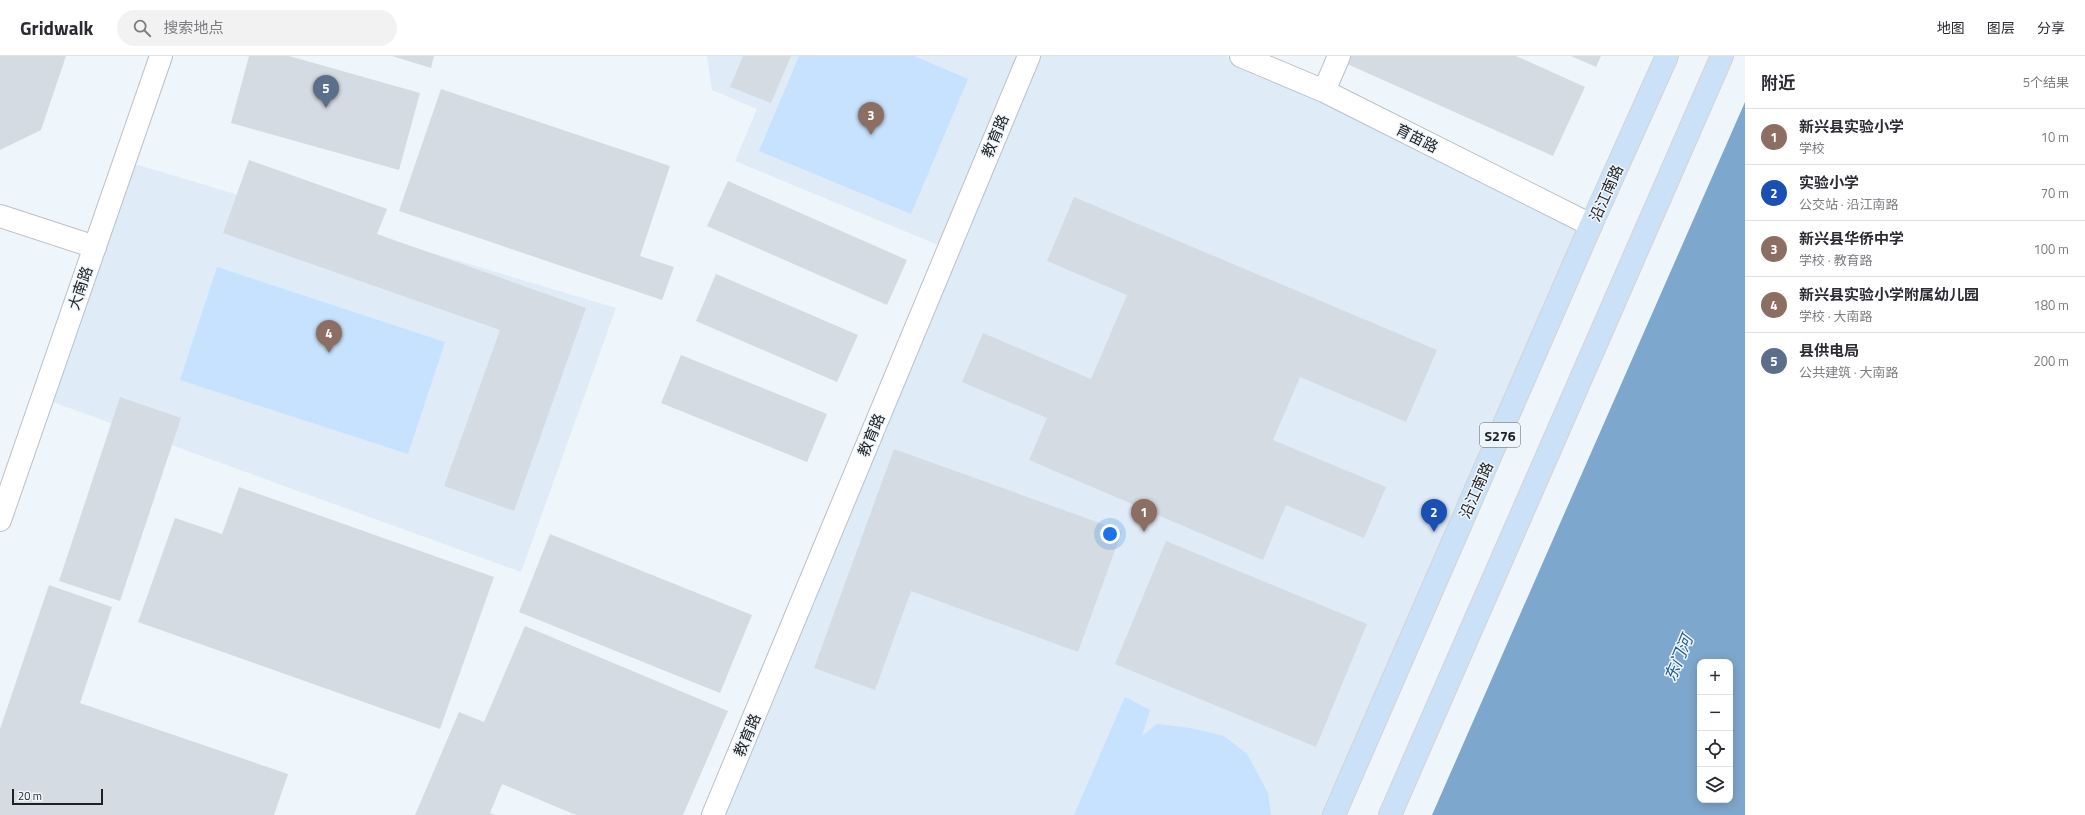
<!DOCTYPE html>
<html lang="zh">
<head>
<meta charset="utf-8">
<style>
  body { margin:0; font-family:"Titillium Web","Noto Sans SC",sans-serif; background:#f2f2f3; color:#2b2b33 }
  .controls { position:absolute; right:12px; bottom:12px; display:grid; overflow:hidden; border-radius:8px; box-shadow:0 2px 10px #0003 }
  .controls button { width:36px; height:36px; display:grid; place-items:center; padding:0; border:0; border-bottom:1px solid #e1e1e2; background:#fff; color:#2b2b33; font:20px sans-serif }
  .scale { position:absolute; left:12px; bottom:10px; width:91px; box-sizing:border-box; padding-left:4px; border:2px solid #1f2123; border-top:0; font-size:11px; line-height:14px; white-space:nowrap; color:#1f2123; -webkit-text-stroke:3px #eef5fb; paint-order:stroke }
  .you { position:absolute; left:1110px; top:478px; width:14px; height:14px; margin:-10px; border:3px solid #fff; border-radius:50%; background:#1a73e8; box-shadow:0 0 0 6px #1a73e833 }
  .badge { display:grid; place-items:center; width:26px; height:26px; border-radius:50%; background:#1a73e8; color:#fff; font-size:13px; font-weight:700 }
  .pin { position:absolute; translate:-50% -33px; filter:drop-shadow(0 1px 2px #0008) }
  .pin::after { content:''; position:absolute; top:21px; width:14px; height:12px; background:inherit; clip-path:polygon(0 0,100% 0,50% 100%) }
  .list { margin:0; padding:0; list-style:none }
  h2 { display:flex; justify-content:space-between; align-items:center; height:52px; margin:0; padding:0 16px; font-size:17px }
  h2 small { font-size:13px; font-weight:400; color:#7c7c81 }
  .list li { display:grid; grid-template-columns:26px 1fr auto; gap:12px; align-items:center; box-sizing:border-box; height:56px; padding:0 16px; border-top:1px solid #e1e1e2 }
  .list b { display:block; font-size:15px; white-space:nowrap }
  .list p { margin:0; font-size:13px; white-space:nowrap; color:#7c7c81 }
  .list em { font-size:13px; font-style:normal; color:#7c7c81 }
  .icon { flex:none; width:22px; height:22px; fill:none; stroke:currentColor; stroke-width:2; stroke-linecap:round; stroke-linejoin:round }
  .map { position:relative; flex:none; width:1745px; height:759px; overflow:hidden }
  header { display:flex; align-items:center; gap:24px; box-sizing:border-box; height:56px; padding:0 20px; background:#fff; border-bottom:1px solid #e1e1e2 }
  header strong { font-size:19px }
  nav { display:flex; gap:22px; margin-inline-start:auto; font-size:14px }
  .search { width:280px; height:36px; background:#f2f2f3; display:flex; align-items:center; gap:10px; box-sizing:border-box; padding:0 14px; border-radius:22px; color:#7c7c81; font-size:15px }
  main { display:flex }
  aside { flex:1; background:#fff }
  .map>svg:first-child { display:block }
</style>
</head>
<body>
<header>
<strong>Gridwalk</strong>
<div class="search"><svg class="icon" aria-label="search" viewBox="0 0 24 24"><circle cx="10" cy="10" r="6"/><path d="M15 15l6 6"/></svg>搜索地点</div>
<nav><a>地图</a><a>图层</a><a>分享</a></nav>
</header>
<main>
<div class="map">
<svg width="1745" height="759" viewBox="0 0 1745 759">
  <rect width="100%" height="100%" fill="#eef5fb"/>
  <!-- built -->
  <path fill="#dfebf7" d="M707 0H1225L1591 169 1334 759H713L948 193 735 105 757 53 712 34Z
    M125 105 616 252 521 516 42 342Z"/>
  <!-- green -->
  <path fill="#c6e2fe" d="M799 0H914L968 23 911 158 759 95Z
    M217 211 445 286 408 398 180 324Z
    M1125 641 1150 654 1142 680 1157 668 1190 672 1224 680 1247 698 1268 737 1271 759H1074Z"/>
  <!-- water -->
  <path fill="#7ea7cd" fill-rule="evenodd" d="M1745 46V759H1432ZM1700 606H1730V744H1700Z"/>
  <!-- building -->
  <path fill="#d5dbe2" d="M0 0H66L41 74 0 94Z
    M249 0H289L420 37 399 114 231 67Z
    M392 0H434L431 12Z
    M743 0H791L771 47 730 31Z
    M1348 0H1516L1585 31 1553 100 1345 7Z
    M1571 0H1601L1596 11Z
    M441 33 670 110 640 200 674 211 662 244 399 155Z
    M249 104 387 153 377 178 586 252 514 455 444 430 500 274 223 177Z
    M728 125 907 204 887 249 707 170Z
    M1074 141 1437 294 1406 366 1300 321 1273 384 1386 431 1364 482 1286 449 1263 504 1029 404 1047 362 962 326 983 277 1091 323 1127 239 1047 205Z
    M716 218 858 279 837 326 696 265Z
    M681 299 827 358 807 406 661 347Z
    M120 341 181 362 120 545 59 525Z
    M894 393 1122 475 1078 596 911 535 875 634 814 612Z
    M239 431 494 521 440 673 138 566 175 462 222 478Z
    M550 478 752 559 720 637 519 556Z
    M1166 485 1367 568 1316 691 1115 608Z
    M49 529 112 551 80 647 288 718 274 759H0V673Z
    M525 570 728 655 683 759H576L502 728 490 757 495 759H415L459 656 484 666Z"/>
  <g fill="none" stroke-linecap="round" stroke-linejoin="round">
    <!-- minor casing -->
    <g stroke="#bbc1c7" stroke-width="24">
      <path id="minor" d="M1241 0 1324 35 1591 169
        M1324 35 1339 0
        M0 160 95 191
        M713 759 1029 0"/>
    </g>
    <!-- tertiary casing -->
    <g stroke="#bbc1c7" stroke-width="24">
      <path id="tertiary" d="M0 464 161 0"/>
    </g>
    <!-- primary casing -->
    <g stroke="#d2d3d3" stroke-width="24">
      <path id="primary" d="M1334 759 1591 169 1667 0
        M1390 759 1722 0"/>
    </g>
    <!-- minor -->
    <use href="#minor" stroke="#fff" stroke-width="22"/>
    <!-- tertiary -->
    <use href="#tertiary" stroke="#fff" stroke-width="22"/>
    <!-- primary -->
    <use href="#primary" stroke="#cbe1f7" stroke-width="22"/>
  </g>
  <g text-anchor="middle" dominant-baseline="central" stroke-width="3" stroke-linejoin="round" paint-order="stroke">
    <!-- shield labels -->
    <rect fill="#eef5fb" stroke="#5d6164" stroke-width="1" x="1480" y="367" width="40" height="24" rx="3"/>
    <g font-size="14" font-weight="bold" fill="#1f2123">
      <text x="1500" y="379">S276</text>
    </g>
    <!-- street labels -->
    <g font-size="15" fill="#1f2123" stroke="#eef5fb">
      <text transform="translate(995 80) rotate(-67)">教育路</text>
      <text transform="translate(1417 82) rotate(27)">育苗路</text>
      <text transform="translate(1606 137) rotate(-66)">沿江南路</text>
      <text transform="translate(80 232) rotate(-71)">大南路</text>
      <text transform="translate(871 379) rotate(-67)">教育路</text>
      <text transform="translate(1476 434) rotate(-66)">沿江南路</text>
      <text transform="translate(747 679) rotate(-67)">教育路</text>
    </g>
    <!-- water labels -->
    <g font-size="16" font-style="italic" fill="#1f5b8d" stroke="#eef5fb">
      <text transform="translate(1678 602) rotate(-67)">东门河</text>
    </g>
  </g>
</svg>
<div class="controls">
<button>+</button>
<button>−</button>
<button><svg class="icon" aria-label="locate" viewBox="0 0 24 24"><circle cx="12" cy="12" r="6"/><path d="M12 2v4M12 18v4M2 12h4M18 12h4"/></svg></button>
<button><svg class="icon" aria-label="layers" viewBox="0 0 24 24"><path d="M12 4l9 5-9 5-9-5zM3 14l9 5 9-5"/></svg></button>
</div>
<div class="scale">20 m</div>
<div class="you"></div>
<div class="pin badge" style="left:1144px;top:476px;background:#8d6e63">1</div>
<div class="pin badge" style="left:1434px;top:476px;background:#1a4fb4">2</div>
<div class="pin badge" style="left:871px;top:79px;background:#8d6e63">3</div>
<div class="pin badge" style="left:329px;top:297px;background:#8d6e63">4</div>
<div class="pin badge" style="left:326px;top:52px;background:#5c6f8a">5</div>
</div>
<aside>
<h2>附近<small>5个结果</small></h2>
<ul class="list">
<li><span class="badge" style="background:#8d6e63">1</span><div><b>新兴县实验小学</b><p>学校</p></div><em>10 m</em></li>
<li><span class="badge" style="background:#1a4fb4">2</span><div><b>实验小学</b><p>公交站 · 沿江南路</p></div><em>70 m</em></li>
<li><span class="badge" style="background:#8d6e63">3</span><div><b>新兴县华侨中学</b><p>学校 · 教育路</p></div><em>100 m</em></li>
<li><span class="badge" style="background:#8d6e63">4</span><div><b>新兴县实验小学附属幼儿园</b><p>学校 · 大南路</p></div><em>180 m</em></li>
<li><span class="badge" style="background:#5c6f8a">5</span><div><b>县供电局</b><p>公共建筑 · 大南路</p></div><em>200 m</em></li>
</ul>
</aside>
</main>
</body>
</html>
